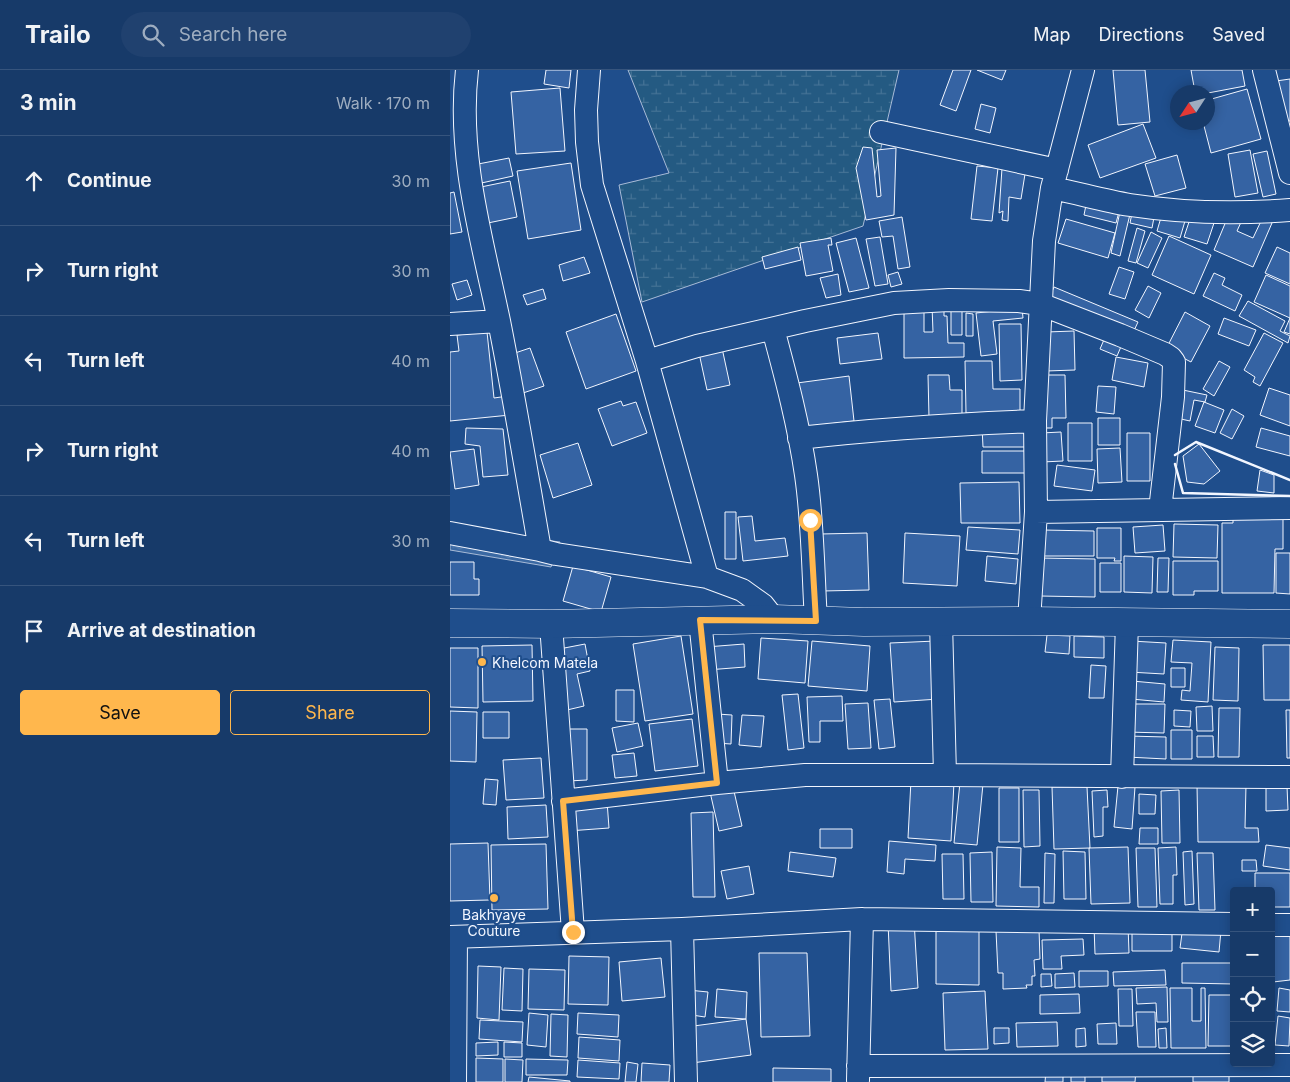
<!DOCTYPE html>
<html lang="en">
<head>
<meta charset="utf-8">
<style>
  body { margin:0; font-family:Inter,sans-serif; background:#20416f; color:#f1f3f6 }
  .controls { position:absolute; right:15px; bottom:15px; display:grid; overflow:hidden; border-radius:5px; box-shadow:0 2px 12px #0003 }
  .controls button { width:45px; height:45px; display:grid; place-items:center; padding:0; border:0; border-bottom:1px solid #36547d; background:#173a69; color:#f1f3f6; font:25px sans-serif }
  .compass { position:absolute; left:720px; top:15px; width:45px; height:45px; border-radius:50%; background:#173a69; box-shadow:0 2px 12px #0003; rotate:234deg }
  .stop { position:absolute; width:15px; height:15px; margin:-11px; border:4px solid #ffb74d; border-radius:50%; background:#fff }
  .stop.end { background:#ffb74d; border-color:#fff; box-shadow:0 1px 5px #0008 }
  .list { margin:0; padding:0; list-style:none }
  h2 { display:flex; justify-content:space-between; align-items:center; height:65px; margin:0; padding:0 20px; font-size:21px }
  h2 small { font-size:16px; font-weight:400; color:#9eadc0 }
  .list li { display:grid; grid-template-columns:32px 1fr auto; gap:15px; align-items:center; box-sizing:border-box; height:90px; padding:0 20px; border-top:1px solid #36547d }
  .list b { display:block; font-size:19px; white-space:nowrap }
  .list em { font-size:16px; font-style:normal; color:#9eadc0 }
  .actions { display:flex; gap:10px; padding:15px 20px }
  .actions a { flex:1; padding:11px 0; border:1px solid #ffb74d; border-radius:5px; text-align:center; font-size:18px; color:#ffb74d }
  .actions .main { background:#ffb74d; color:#111 }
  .icon { flex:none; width:28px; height:28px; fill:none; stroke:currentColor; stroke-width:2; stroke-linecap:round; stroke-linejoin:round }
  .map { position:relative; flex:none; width:840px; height:1012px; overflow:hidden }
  header { display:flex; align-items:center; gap:30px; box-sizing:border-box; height:70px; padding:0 25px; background:#173a69; border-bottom:1px solid #36547d }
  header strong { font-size:24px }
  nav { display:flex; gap:28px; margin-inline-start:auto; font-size:18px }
  .search { width:350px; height:45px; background:#20416f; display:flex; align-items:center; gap:12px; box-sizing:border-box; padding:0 18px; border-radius:28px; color:#9eadc0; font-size:19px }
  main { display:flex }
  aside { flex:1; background:#173a69 }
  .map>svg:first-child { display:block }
</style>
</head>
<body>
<header>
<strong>Trailo</strong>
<div class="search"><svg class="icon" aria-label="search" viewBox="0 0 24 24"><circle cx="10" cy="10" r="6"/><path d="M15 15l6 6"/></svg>Search here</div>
<nav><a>Map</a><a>Directions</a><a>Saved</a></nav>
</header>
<main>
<aside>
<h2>3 min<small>Walk · 170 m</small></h2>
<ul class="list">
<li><svg class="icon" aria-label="ahead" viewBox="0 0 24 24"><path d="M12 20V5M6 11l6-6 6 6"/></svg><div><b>Continue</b></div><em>30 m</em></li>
<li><svg class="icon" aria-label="right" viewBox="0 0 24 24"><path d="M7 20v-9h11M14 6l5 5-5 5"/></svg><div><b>Turn right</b></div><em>30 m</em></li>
<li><svg class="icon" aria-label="left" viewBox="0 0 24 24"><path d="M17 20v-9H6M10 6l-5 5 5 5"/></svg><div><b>Turn left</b></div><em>40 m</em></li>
<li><svg class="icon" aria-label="right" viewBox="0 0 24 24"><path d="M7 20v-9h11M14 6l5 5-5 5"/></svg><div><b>Turn right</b></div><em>40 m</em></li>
<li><svg class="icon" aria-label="left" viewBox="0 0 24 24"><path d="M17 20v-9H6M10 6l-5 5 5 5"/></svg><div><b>Turn left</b></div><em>30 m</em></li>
<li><svg class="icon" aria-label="arrive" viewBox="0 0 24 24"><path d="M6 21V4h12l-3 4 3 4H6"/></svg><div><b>Arrive at destination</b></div></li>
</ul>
<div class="actions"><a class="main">Save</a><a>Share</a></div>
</aside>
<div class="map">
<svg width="840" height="1012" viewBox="0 0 840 1012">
  <defs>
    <pattern id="wetland-marsh" width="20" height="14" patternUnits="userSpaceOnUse" patternTransform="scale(1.25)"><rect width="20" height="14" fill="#245a82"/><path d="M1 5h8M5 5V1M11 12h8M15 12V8" fill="none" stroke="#447295"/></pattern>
    <pattern id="water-ripples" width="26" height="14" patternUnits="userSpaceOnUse" patternTransform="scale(1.25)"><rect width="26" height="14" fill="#3b69a3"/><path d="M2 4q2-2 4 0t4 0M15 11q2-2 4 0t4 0" fill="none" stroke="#587fb1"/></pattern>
  </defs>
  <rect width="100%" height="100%" fill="#1f4e8c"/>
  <!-- wetland -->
  <path fill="url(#wetland-marsh)" stroke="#a8bbd7" d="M178 0H449L413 156 192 232 169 115 219 103Z"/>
  <!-- water -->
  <path fill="url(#water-ripples)" stroke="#a8bbd7" d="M0 458 110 472 101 497 0 480Z"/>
  <!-- building -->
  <path fill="#3563a3" stroke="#f2f6ff" d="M96 0H121L119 18 94 14Z
    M503 0H521L506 41 490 35Z
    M527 0H556L552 10Z
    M663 0H695L700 52 668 55Z
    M741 0H792L795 16 758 23 745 22Z
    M840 9V51L829 52 826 11Z
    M110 18 115 81 66 84 61 22Z
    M797 19 811 69 761 83 753 52H758V30Z
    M531 34 546 38 540 63 525 59Z
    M693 54 706 88 650 108 638 75Z
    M413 77 422 78 427 127 431 126 427 80 446 78 444 145 416 150 406 98Z
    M800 80 808 123 785 127 778 84Z
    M817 81 826 124 813 127 803 84Z
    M727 85 736 118 705 126 695 94Z
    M59 88 63 106 27 114 23 95Z
    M121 93 131 160 78 169 67 101Z
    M527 96 548 98 542 151 521 149Z
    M552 98 575 104 571 129 559 127 558 151 552 150 553 141 549 143Z
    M60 111 67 147 33 154 26 118Z
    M4 122 12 162 0 164V123Z
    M637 130 670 138 666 153 634 145Z
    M671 137 681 140 670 186 661 183Z
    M683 138 705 142 702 158 680 153Z
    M712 144 735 151 730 168 707 161Z
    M779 144 792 150 787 161 803 168 812 149 822 153 803 197 764 180Z
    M741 146 764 153 757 174 734 167Z
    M452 147 460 197 448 199 443 166 432 167 429 151Z
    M616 149 665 163 658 188 608 173Z
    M687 158 695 161 686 193 678 191Z
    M701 162 712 168 698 198 687 193Z
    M719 166 761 185 744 224 702 205Z
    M430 167 438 214 425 216 416 169Z
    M381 168 382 175H378L383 201 356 206 350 173Z
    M406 168 419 218 399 222 386 173Z
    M348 177 351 190 315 199 312 187Z
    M827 177 840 183V214L815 203Z
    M134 187 140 203 113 211 109 195Z
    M669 197 684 202 675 229 659 224Z
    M448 202 452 214 441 217 438 205Z
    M764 203 775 208 772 215 792 225 785 241 753 226Z
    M388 204 391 225 376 228 370 208Z
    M816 205 840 216V264L834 262 840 248 804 232Z
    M17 210 22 225 7 230 2 214Z
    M698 216 711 223 699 248 685 240Z
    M604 217 688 252 682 265 598 230Z
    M93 219 96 229 77 235 73 225Z
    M798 231 835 251 830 261 840 266 838 273 789 246Z
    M454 234H474V262H483L482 236H494V246H497L498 273H514V287L454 288Z
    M501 237 512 238V265H501Z
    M572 238 573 248 543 251 547 284 531 286 526 243Z
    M735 242 760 256 741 292 716 279Z
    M516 243 523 244V266H516Z
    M166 244 186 301 136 319 116 262Z
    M774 248 806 260 799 276 768 264Z
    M549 254H571L572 310 550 311Z
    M624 261 625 300 596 301V262Z
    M37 262 44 328 58 326 60 345 0 351V282L9 281 7 265Z
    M428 263 432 289 390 294 387 268Z
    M814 263 833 273 810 316 803 312 805 307 794 300Z
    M656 265 673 272 667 286 650 279Z
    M80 278 94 316 73 323 59 285Z
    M272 278 280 315 257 320 249 283Z
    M666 287 698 293 694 317 662 310Z
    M515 291H542L543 319H570V342L516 343Z
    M769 291 780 297 764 326 753 319Z
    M478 305H499L500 320H512V347L479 348Z
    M589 305H615L616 348H602V358H590Z
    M399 306 404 351 353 357 347 313Z
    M648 316 666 317 664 344 646 342Z
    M819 318 840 325V356L810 345Z
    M728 319 757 325 755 332 744 330 740 351 722 347Z
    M171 331 173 336 186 332 197 363 162 376 148 339Z
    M754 332 774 340 765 363 745 356Z
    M782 339 794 346 782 369 770 363Z
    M648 348H670V375H648Z
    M618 353H642V391H618Z
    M574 356 575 377H533L532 357Z
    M16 358 53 359 58 405 33 407 30 376 15 374Z
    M811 358 840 366V386L806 377Z
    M611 362 613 391 592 392 591 363Z
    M677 363H700V411H677Z
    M128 373 142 415 103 428 90 385Z
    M749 374 770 401 754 414 737 412 733 386Z
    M670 378 672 412 648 413 647 379Z
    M24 379 29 415 5 419 0 382Z
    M532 381H576L575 403H532Z
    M607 395 645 400 642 421 604 416Z
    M810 400 824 405V423L807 421Z
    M569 412 570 453H511L510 413Z
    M275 442H286V489H275Z
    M783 442H833V479H825L824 523H772V453H783Z
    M302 446 305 471 335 468 338 486 293 491 288 447Z
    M724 454 768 455 767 488 723 487Z
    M713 455 715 481 685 483 683 457Z
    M518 457 570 460 568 484 516 480Z
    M647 458H671V491H664L665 488H647Z
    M593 460 644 461V486H593Z
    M417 463 419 520 372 521 370 464Z
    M455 463 510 466 507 516 453 513Z
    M826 483H840V524L826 523Z
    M537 486 568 489 566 514 535 511Z
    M674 486 703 487 702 523 674 522Z
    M590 488 645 489V527L590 526Z
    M708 488H719L718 522H707Z
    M723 491H768V521H744V525H723Z
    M0 492H24V509H29V525H0Z
    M650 493H671V522H650Z
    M123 496 161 507 151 542 113 531Z
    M597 565 620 566 619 584 595 582Z
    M231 566 243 644 195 651 183 574Z
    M624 566 654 567V588L624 587Z
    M311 568 358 571 355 613 308 609Z
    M723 570 761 572 758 632 731 630 732 620 740 621 742 593 721 592Z
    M362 571 420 576 417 621 358 616Z
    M486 571 489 629 444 632 440 573Z
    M681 571 716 573 714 604 679 602Z
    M135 574 140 601 127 604 134 636 117 640 104 580Z
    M294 574 295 597 257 600 256 577Z
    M82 575 83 631 33 632 32 576Z
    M813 575H840V630H814Z
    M765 577 789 578 788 631 763 630Z
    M0 578H28V638L0 637Z
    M641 595 656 596 654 628H639Z
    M721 598H735V617H721Z
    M682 611 715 614 714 632 681 629Z
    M166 620H184V652L166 651Z
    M348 624 354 678 338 680 332 625Z
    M392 626 393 651H370V672H359L357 627Z
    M440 629 445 677 429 679 424 630Z
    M418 633 421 678 398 679 395 634Z
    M677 634H715L714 663 676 662Z
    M762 636 763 661H747L746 637Z
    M769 638H790L789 687H768Z
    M724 640 741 641 740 657 724 656Z
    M836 640H840V688H837Z
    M0 641 27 642 26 692 0 691Z
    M33 642H59V668H33Z
    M267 644 282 645 281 674 266 673Z
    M292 645 314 646 311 677 289 675Z
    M242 649 248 696 205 701 199 654Z
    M188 653 193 676 167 682 162 658Z
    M117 659H137V710L118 711Z
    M721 660H742V689H721Z
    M678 666 716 667V689L677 687Z
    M747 666H763L764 687H747Z
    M184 683 187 706 165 708 162 685Z
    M91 688 94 728 56 730 53 690Z
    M35 709 48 710 46 735 33 734Z
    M461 710 504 712 501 771 458 768Z
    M510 712 533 714 527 775 504 773Z
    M747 715H796L795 758H808L809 772H748Z
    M668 716 685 717 682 759 664 757Z
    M816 716H837L838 740 816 741Z
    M283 717 292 756 269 761 260 722Z
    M602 717H637L640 778 604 779Z
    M549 718H569V772H549Z
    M573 720H589L590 776 574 777Z
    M657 720 658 737H653V766L644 767 642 721Z
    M729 720 730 773H712L711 721Z
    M689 724 706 725 705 744H689Z
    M157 731 159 758 118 761 116 733Z
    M96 735 98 767 58 769 57 737Z
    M263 742 265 827H243L241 743Z
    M690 758H708V774H689Z
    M370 759H402V778H370Z
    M439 771 486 775 485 791 455 789 454 804 437 802Z
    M38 773 40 830 0 831V774Z
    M96 774 98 839 42 840 41 775Z
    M816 775 840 778V800L813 796Z
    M547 777 571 778 570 817H589V837L546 836Z
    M678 777 680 833 641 834 639 778Z
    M726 777 727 805H723V834H710L708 778Z
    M686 778H705L707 837H688Z
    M613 781 635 782 636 829H614Z
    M742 781 744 834 735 835 733 782Z
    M340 782 386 788 383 807 338 801Z
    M542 782 543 832H521L520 783Z
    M595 783 605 784 604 833H594Z
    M747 783H763L765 840H749Z
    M492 784H513L514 829H493Z
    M792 790H806L807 801H792Z
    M299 796 304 824 277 829 271 801Z
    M805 803H840V837H821V821H805Z
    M464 850 468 918 441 921 438 853Z
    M486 850 529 851V915L486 914Z
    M678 855 679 883 645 884 644 856Z
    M733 856 771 860 769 882 730 878Z
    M682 857H722V881H682Z
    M589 859 590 889 584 890 585 906H582V915H576L577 918 553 919V903H548L546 861Z
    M840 860V910L823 912 821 862Z
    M633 869 634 885 611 886 612 899H593L592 870Z
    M309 883H357L360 966 311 967Z
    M119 886 159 887 158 935 118 934Z
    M211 888 215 927 172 931 169 892Z
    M732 893H784V914L732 913Z
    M28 896 51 897 49 950 27 948Z
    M54 898 73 899 72 941 52 940Z
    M79 899 115 900 114 940 78 939Z
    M715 900 716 915 664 916 663 902Z
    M629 901H658V916L629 917Z
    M624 903 625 917 605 918V904Z
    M591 904H601L602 916 591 917Z
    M717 917 718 952H707L706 933 687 934 686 918Z
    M720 918H742V951H751V918H755L756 978H721Z
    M829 918 840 920V942L827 941Z
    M267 919 297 922 296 949 265 947Z
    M668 919H682L683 956H669Z
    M238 920 258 922 255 947 235 944Z
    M535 921 538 979 495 980 493 923Z
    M629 924 630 943 590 944V925Z
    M759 925H783V976H758Z
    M686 942H705L706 977H688Z
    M79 943 98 945 96 977 77 975Z
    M128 943 169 945 168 967 127 964Z
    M101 944 118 945 117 987 100 986Z
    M828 946 840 948 839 976 825 975Z
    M296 949 301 985 242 993 236 957Z
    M30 950 73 952 72 972 29 969Z
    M607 952 608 976 567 977 566 953Z
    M666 953 667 974H648L647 954Z
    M544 958H559V973L544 974Z
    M635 958 636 976 626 977V959Z
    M716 958 717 978H709L708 959Z
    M129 967 170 970 169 991 128 988Z
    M48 972V985L26 986V973Z
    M54 972 72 973V987H54Z
    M26 988 53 989V1012H26Z
    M55 989 73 990 72 1012H55Z
    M76 989 118 990 117 1005H76Z
    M128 990 170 993 169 1009 127 1007Z
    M177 992 188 994 186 1012H175Z
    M192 993 220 995 219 1012H191Z
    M652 997 686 999 685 1012H652Z
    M323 998 381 999V1012H323Z
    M743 998H779V1012H743Z
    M621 999H635V1012H621Z
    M596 1001 613 1002V1012H595Z
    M79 1007 120 1011V1012H78Z"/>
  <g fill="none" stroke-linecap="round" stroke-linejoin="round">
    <!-- street casing -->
    <g stroke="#f2f6ff" stroke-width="24">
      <path id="street" d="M17 0C7 85 32 169 49 251 64 327 77 404 90 480
        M139 0 136 40 137 72 142 115 197 291 257 507
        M814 0 840 103
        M431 62 607 100
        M602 118C628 123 654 131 680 135 733 143 787 144 840 140
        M0 254 49 251
        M323 259C336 307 349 356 356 405 363 453 363 502 366 551
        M197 291 247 276 355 251 444 233 499 230 569 231 590 234 670 265 715 284 721 288 724 292 723 327 710 440
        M349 368C428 359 506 354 585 351
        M586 442 840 438
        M0 463 90 480 106 484 257 507 292 520 313 535 324 549
        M250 550 267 713
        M579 551 586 442 585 351 594 171 602 118 633 0
        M491 552 495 705
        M101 554 123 862
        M672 707 677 553
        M113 731 267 713 355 705H495L840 707
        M821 855H840
        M232 859 236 1012
        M0 867 232 859 412 849 784 854
        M408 996 840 995
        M408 1010 412 849
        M5 1012 6 867"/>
    </g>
    <!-- secondary casing -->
    <g stroke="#f2f6ff" stroke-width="29">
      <path id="secondary" d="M0 553 101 554 324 549 414 552 579 551 840 554"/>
    </g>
    <!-- street -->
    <use href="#street" stroke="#1f4e8c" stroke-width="22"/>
    <!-- secondary -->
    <use href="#secondary" stroke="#1f4e8c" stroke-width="28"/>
    <!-- wall -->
    <path stroke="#f2f6ff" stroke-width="2.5" d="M725 385 746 372 840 410
      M725 394 733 423 840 426"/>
  </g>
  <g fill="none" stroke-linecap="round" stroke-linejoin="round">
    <!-- route -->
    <path stroke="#ffb74d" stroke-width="6" d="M123 862 113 731 267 713 250 550 366 551 360 450"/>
  </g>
  <!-- markers -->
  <g fill="#ffb74d" stroke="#1f4e8c" stroke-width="2">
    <circle cx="32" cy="592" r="5"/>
    <circle cx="44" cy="828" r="5"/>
  </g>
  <g text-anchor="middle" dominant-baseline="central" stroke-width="4" stroke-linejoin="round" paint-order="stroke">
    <!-- poi labels -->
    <g font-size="14" fill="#f2f6ff" stroke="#1f4e8c" text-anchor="start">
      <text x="42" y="592">Khelcom Matela</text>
      <text x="44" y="844" text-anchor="middle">Bakhyaye<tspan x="44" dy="16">Couture</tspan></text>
    </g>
  </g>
</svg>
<div class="controls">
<button>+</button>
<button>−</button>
<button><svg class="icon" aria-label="locate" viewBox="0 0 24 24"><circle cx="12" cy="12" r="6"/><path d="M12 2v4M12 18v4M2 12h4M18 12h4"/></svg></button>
<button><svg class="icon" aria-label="layers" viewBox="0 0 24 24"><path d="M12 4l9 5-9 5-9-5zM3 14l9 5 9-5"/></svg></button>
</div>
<svg class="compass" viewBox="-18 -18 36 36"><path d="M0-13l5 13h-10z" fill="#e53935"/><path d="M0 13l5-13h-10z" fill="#9eadc0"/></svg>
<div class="stop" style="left:360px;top:450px"></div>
<div class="stop end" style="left:123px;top:862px"></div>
</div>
</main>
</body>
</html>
